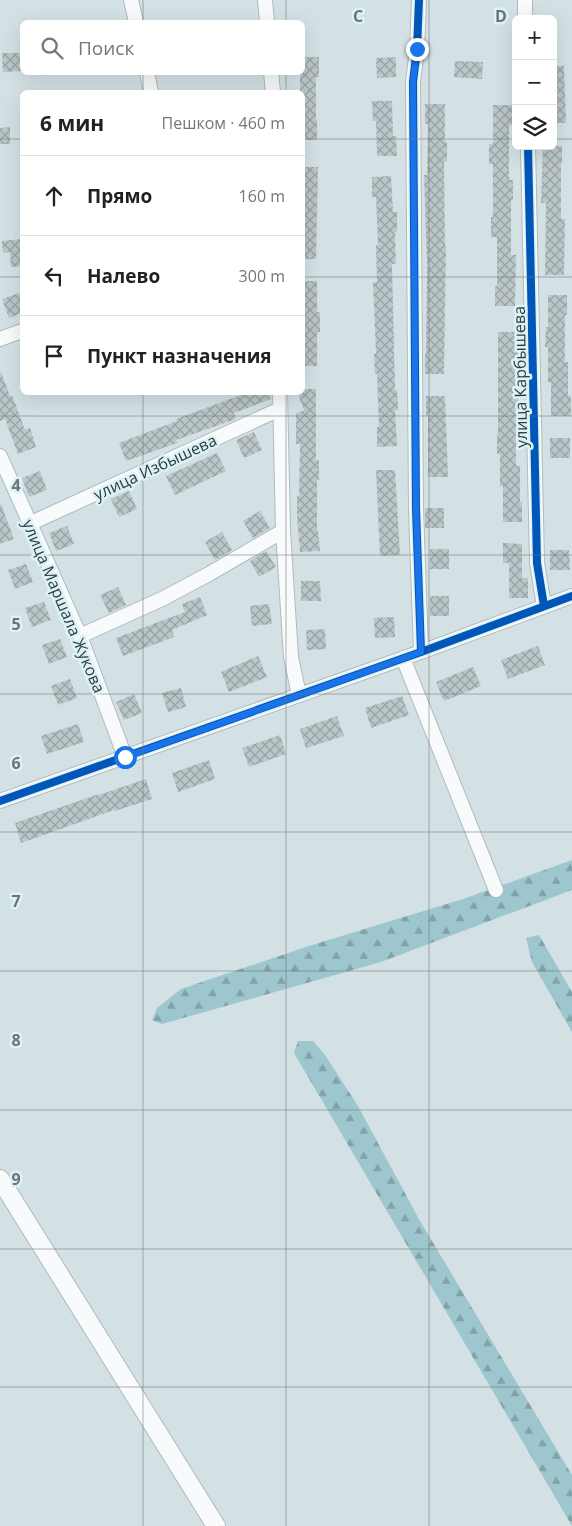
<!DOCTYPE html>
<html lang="ru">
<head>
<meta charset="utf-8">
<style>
  body { margin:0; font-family:"Open Sans",sans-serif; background:#f6f6f6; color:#222 }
  .controls { position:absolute; right:15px; top:15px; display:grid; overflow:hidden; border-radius:8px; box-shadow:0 5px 20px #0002 }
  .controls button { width:45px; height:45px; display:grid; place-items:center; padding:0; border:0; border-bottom:1px solid #e0e0e0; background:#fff; color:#222; font:25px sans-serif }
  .stop { position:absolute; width:15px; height:15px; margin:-11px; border:4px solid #1a73e8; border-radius:50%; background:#fff }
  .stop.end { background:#1a73e8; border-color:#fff; box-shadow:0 1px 5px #0008 }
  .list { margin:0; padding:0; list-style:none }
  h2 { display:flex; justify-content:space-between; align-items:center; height:65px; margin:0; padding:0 20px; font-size:21px }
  h2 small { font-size:16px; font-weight:400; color:#767676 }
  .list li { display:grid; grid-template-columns:32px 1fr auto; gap:15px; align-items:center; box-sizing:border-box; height:80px; padding:0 20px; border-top:1px solid #e0e0e0 }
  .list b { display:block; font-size:19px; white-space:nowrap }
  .list em { font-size:16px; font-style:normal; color:#767676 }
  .icon { flex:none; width:28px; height:28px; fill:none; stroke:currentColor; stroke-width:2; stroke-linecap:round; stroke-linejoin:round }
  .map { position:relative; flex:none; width:572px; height:1526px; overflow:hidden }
  .search { position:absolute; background:#fff; box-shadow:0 5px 20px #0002; left:20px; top:20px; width:285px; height:55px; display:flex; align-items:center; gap:12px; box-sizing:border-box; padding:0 18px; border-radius:8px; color:#767676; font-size:19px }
  .panel { position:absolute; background:#fff; box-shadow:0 5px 20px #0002; left:20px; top:90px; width:285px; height:305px; border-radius:8px }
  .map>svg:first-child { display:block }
</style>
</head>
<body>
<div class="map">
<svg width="572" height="1526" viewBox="0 0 572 1526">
  <defs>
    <pattern id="forest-firs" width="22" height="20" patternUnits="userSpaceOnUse" patternTransform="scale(1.25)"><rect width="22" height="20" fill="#9dc6ce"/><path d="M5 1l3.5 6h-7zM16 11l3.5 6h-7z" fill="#81a2a8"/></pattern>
    <pattern id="building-cross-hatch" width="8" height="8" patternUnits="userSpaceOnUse" patternTransform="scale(1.25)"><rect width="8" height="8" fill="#bbc6c8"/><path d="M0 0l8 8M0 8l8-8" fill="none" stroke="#99a2a4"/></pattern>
  </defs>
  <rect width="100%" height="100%" fill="#d4e1e4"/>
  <!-- forest -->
  <path fill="url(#forest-firs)" d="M572 860V890L381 962 162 1024 152 1020 157 1008 181 989 312 945 463 899Z
    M539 935 572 992V1032L532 962 526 938Z
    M298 1041H313L325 1055 358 1106 420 1221 572 1475V1526L294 1053Z"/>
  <!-- building -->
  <path fill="url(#building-cross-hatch)" d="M2 53H22V71L3 72Z
    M302 57H319V77H316V120H317V140H302V92H300V72H302Z
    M396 57V77L377 78 376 58Z
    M455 61 483 62 482 79 454 77Z
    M553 66H564L566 123H553Z
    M372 101H392L393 136H396L397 156H377L376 121H373Z
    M425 104H445V142H447V162H444L445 246H446L444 374H425V354H426L427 266 424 175H427L428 124H425Z
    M493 105H512V125H509V180H513V200H511V255H516L515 306H495V286H497V237H491V217H493V164H489V144H493Z
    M10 127V144H0V128Z
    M543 146H562V163H561V219H565L564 275H545L546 203H541Z
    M302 167H318L316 259H302Z
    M391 176 393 212H397V232H395L396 264H392L395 390H397L398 410H395L397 446 377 447V427H379L377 374H375L374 354H376L373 283 377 282 376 245H378L376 197H372V177Z
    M22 239V266L11 267 10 252 3 253 2 241Z
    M302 281H317V312H320V332H317V366H302Z
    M22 292V313L9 318 2 299Z
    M548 295H567V315H565V362H568V396H571V416H551V382H548V347H545L546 327H548Z
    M498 332H518V415H516V466H520V502H522V522H503V486H500V454H497V434H498Z
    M1 372 10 396 12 395 25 430 30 428 36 447 18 454 5 419 0 421V373Z
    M302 389H316V460H319V480H317V531H318L320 551 300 552 297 516V496H299L300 444H296V414L304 410 297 392H302Z
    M249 392H271V399L234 413 236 419 176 440 177 443 126 461 119 443 177 421 176 419Z
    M426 396H445L448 477H428V416H426Z
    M254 432 262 450 244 458 236 440Z
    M550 438H570V458H550Z
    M217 453 226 471 175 495 166 476Z
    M376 470H395L400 555 380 556Z
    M40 471 47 490 29 497 22 478Z
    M129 491 137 509 119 517 111 499Z
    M1 504 14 539 0 544V505Z
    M425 508H444V528H425Z
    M260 511 270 528 253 538 243 521Z
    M67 526 74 544 56 551 49 533Z
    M222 532 232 550 215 560 205 542Z
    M503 543 522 544V578H528V598H509V563H503Z
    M430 549H449V569H430Z
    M550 550H569L570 570H550Z
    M266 551 276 567 259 577 250 561Z
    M26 564 33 582 15 589 8 570Z
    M301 581H320L321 601H301Z
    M118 587 126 605 109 613 100 595Z
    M430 596H449V616H430Z
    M200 597 207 615 172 630 174 637 123 656 116 638 185 612 182 604Z
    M44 602 51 620 32 627 25 608Z
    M269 604 272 624 252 626 250 606Z
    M394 617 395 637 375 638 374 618Z
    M325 629 326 649 307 650 306 630Z
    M60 639 67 657 49 664 42 645Z
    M538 646 545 665 508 679 501 660Z
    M258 656 267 677 229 692 221 672Z
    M473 667 481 686 444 701 436 682Z
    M70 679 77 698 58 705 51 686Z
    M181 688 186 707 168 712 162 693Z
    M134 694 142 713 124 720 116 702Z
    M402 696 409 715 371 728 365 708Z
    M337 716 344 736 306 748 300 729Z
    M78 724 84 742 47 754 41 736Z
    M280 735 286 754 249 767 242 748Z
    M209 760 215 779 178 792 172 773Z
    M146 779 152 799 115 811 114 810 21 843 15 823 99 794V795Z"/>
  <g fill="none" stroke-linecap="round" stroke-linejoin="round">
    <!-- minor casing -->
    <g stroke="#b0babd" stroke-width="16">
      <path id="minor" d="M131 0 136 22
        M265 0 267 22
        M419 0 417 49 413 82 416 509 421 652
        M525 0V19
        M147 72 151 92
        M271 72 273 92
        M528 146 537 563 544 606
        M0 339 22 331
        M280 392 283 531 291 657 299 695
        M0 456 80 636 125 757
        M29 524 280 409
        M80 636 162 599 209 574 283 531
        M403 658 496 890
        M0 801 421 652 572 596"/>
    </g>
    <!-- major casing -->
    <g stroke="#b0babd" stroke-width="20">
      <path id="major" d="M0 1179 216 1526"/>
    </g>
    <!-- minor -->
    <use href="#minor" stroke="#f9fafb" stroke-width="14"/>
    <!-- major -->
    <use href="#major" stroke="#f9fafb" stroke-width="18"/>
    <!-- cycleway casing -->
    <g stroke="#dbf2f7" stroke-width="11">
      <path id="cycleway" d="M419 0 417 49 413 82 416 509 421 652
        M528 146 537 563 544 606
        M0 801 421 652 572 596"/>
    </g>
    <!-- cycleway -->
    <use href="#cycleway" stroke="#0057b8" stroke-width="8"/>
  </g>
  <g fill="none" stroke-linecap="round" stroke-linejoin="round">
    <!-- route -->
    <path stroke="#1a73e8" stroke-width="6" d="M125 757 421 652 416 509 413 82 417 49"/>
  </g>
  <!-- grid -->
  <path fill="none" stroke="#6b7577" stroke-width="1" stroke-opacity="0.55" d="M143 0V22M286 0V22M429 0V1526M143 72V92M286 72V92M0 139H22M302 139H516M553 139H572M0 277H22M302 277H572M143 392V1526M286 392V1526M0 416H572M0 555H572M0 694H572M0 832H572M0 971H572M0 1110H572M0 1249H572M0 1387H572"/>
  <g text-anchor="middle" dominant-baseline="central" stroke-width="5" stroke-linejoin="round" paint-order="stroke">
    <!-- street labels -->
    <g font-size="16" fill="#323b3d" stroke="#dbf2f7">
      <text transform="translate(520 377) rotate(-91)">улица Карбышева</text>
      <text transform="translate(155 467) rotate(-25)">улица Избышева</text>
      <text transform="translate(64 606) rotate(67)">улица Маршала Жукова</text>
    </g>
  </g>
  <g font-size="16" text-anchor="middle" font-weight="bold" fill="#6b7577" stroke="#dbf2f7" stroke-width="5" stroke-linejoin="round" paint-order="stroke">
    <text x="358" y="22">C</text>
    <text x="501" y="22">D</text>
    <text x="16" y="491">4</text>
    <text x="16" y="630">5</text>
    <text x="16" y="769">6</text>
    <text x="16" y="907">7</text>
    <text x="16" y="1046">8</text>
    <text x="16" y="1185">9</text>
  </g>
</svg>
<div class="controls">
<button>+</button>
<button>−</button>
<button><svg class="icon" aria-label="layers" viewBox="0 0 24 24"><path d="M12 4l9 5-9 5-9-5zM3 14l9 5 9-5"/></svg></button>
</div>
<div class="stop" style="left:125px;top:757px"></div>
<div class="stop end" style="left:417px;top:49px"></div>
<div class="search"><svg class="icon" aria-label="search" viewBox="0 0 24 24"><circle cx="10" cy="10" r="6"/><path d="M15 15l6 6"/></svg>Поиск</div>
<section class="panel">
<h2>6 мин<small>Пешком · 460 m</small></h2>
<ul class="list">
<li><svg class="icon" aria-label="ahead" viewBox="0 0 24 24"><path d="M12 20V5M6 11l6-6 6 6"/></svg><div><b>Прямо</b></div><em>160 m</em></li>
<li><svg class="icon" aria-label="left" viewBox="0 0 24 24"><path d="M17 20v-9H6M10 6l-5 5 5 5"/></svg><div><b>Налево</b></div><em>300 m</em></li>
<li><svg class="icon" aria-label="arrive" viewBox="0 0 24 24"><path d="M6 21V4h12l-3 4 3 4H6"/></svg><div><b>Пункт назначения</b></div></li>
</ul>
</section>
</div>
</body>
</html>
